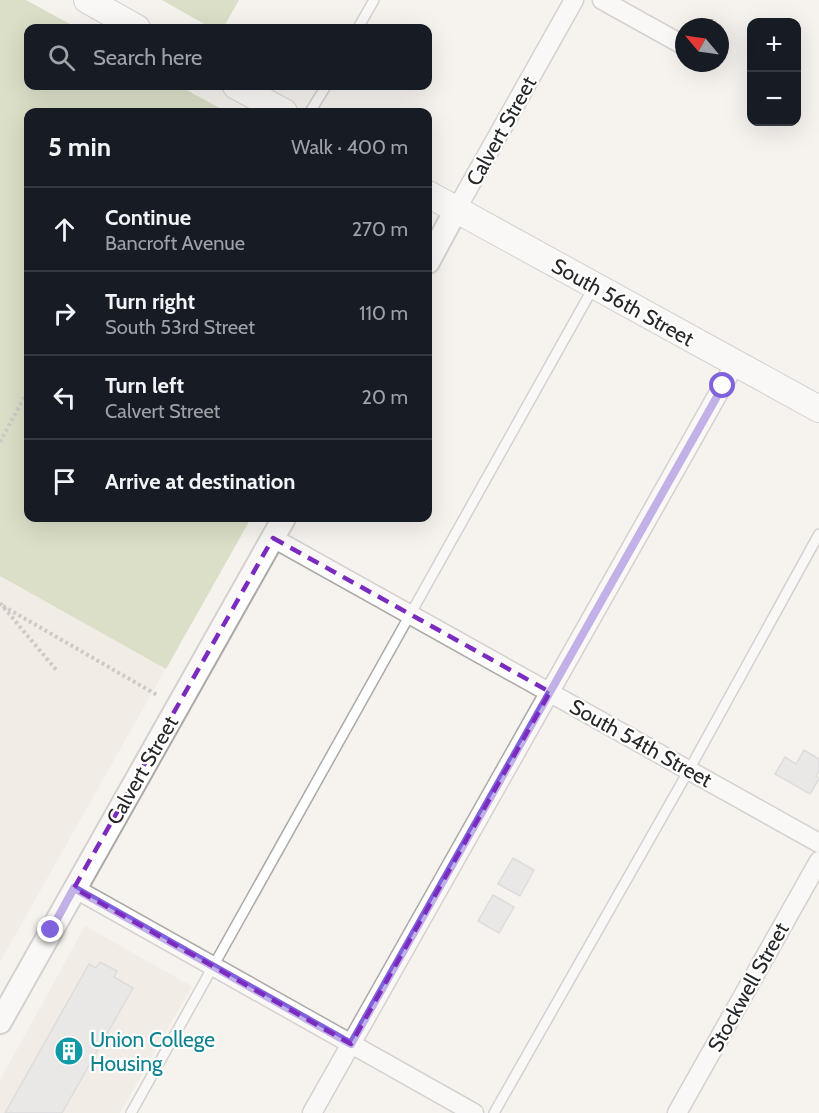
<!DOCTYPE html>
<html lang="en">
<head>
<meta charset="utf-8">
<style>
  body { margin:0; font-family:Cabin,sans-serif; background:#20242c; color:#f1f3f6 }
  .controls { position:absolute; right:18px; top:18px; display:grid; overflow:hidden; border-radius:12px; box-shadow:0 6px 24px #0002 }
  .controls button { width:54px; height:54px; display:grid; place-items:center; padding:0; border:0; border-bottom:2px solid #363941; background:#171b24; color:#f1f3f6; font:30px sans-serif }
  .compass { position:absolute; left:675px; top:18px; width:54px; height:54px; border-radius:50%; background:#171b24; box-shadow:0 6px 24px #0002; rotate:299deg }
  .stop { position:absolute; width:18px; height:18px; margin:-14px; border:4px solid #8062dd; border-radius:50%; background:#fff }
  .stop.end { background:#8062dd; border-color:#fff; box-shadow:0 2px 6px #0008 }
  .list { margin:0; padding:0; list-style:none }
  h2 { display:flex; justify-content:space-between; align-items:center; height:78px; margin:0; padding:0 24px; font-size:26px }
  h2 small { font-size:20px; font-weight:400; color:#9ea1a6 }
  .list li { display:grid; grid-template-columns:39px 1fr auto; gap:18px; align-items:center; box-sizing:border-box; height:84px; padding:0 24px; border-top:2px solid #363941 }
  .list b { display:block; font-size:22px; white-space:nowrap }
  .list p { margin:0; font-size:20px; white-space:nowrap; color:#9ea1a6 }
  .list em { font-size:20px; font-style:normal; color:#9ea1a6 }
  .icon { flex:none; width:33px; height:33px; fill:none; stroke:currentColor; stroke-width:2; stroke-linecap:round; stroke-linejoin:round }
  .map { position:relative; flex:none; width:819px; height:1113px; overflow:hidden }
  .search { position:absolute; background:#171b24; box-shadow:0 6px 24px #0002; left:24px; top:24px; width:408px; height:66px; display:flex; align-items:center; gap:15px; box-sizing:border-box; padding:0 21px; border-radius:12px; color:#9ea1a6; font-size:22px }
  .panel { position:absolute; background:#171b24; box-shadow:0 6px 24px #0002; left:24px; top:108px; width:408px; height:414px; border-radius:12px }
  .map>svg:first-child { display:block }
</style>
</head>
<body>
<div class="map">
<svg width="819" height="1113" viewBox="0 0 819 1113">
  <rect width="100%" height="100%" fill="#f6f3ef"/>
  <!-- built -->
  <path fill="#eee5dc" d="M0 0H26L77 28H28V86H179L227 112H28V518H251L0 962Z
    M85 926 192 986 120 1113H0V1080Z"/>
  <!-- green -->
  <path fill="#bbc798" d="M0 0H26L77 28H28V86H179L227 112H28V518H251L166 669 0 576Z
    M162 0H239L223 28H211Z"/>
  <!-- building -->
  <path fill="#dbdade" stroke="#c0c0c4" stroke-width="1.5" d="M804 750 819 759V771L816 776 819 779 810 794 775 774 785 757 796 764Z
    M513 858 534 870 520 896 498 884Z
    M493 895 514 907 499 933 478 921Z
    M100 962 117 971 114 977 133 988 62 1113H5L89 964 96 968Z"/>
  <g fill="none" stroke-linecap="round" stroke-linejoin="round">
    <!-- service casing -->
    <g stroke="#aca9a6" stroke-width="12">
      <path id="service" d="M358 28 374 0
        M310 112 326 86
        M131 1113 593 288
        M494 1113 689 770 819 534"/>
    </g>
    <!-- minor casing -->
    <g stroke="#aca9a6" stroke-width="21">
      <path id="minor" d="M602 0 683 45
        M456 210 574 0
        M273 538 819 843
        M74 888 474 1113
        M312 1113 735 364
        M677 1113 819 861"/>
    </g>
    <!-- tertiary casing -->
    <g stroke="#aca9a6" stroke-width="26">
      <path id="tertiary" d="M428 262 456 210
        M0 1022 284 518"/>
    </g>
    <!-- secondary casing -->
    <g stroke="#aca9a6" stroke-width="28">
      <path id="secondary" d="M87 0 137 28
        M236 86 284 112
        M428 194 819 409"/>
    </g>
    <!-- path -->
    <path stroke="#9d9b98" stroke-width="4" stroke-dasharray="3 3" stroke-linecap="butt" d="M0 442 28 390
      M0 603 58 672
      M3 606 157 695"/>
    <!-- service -->
    <use href="#service" stroke="#fff" stroke-width="9"/>
    <!-- minor -->
    <use href="#minor" stroke="#fff" stroke-width="18"/>
    <!-- tertiary -->
    <use href="#tertiary" stroke="#fff" stroke-width="22"/>
    <!-- secondary -->
    <use href="#secondary" stroke="#fff" stroke-width="26"/>
  </g>
  <g fill="none" stroke-linecap="round" stroke-linejoin="round">
    <!-- route -->
    <path stroke="#8062dd" stroke-width="8" d="M51 930 74 888 351 1044 723 386"/>
  </g>
  <!-- marked area -->
  <path d="M0 0H819V1113H0ZM273 538 550 692 351 1044 74 888Z" fill="#f6f3ef" fill-opacity=".55" fill-rule="evenodd"/>
  <path fill="none" stroke="#7b2cbf" stroke-width="4.5" stroke-dasharray="12 8" stroke-linejoin="round" d="M273 538 550 692 351 1044 74 888Z"/>
  <!-- icons -->
  <defs>
    <g id="building-disc" transform="scale(1.5)"><circle r="9.5" fill="#0f9aa8" stroke="#fff"/><path d="M-4-6H4V6H1V3H-1V6H-4ZM-2.5-4.3h1.7v1.8h-1.7ZM.8-4.3h1.7v1.8H.8ZM-2.5-1h1.7V.8h-1.7ZM.8-1h1.7V.8H.8Z" fill="#fff"/></g>
  </defs>
  <g fill-rule="evenodd">
    <use href="#building-disc" x="69" y="1051"/>
  </g>
  <g text-anchor="middle" dominant-baseline="central" stroke-width="4.5" stroke-linejoin="round" paint-order="stroke">
    <!-- street labels -->
    <g font-size="21" fill="#282726" stroke="#fff">
      <text transform="translate(501 131) rotate(-61)">Calvert Street</text>
      <text transform="translate(623 302) rotate(29)">South 56th Street</text>
      <text transform="translate(641 743) rotate(29)">South 54th Street</text>
      <text transform="translate(142 770) rotate(-60)">Calvert Street</text>
      <text transform="translate(748 987) rotate(-61)">Stockwell Street</text>
    </g>
    <!-- culture labels -->
    <g font-size="21" fill="#0d838f" stroke="#fff" text-anchor="start">
      <text x="90" y="1039">Union College<tspan x="90" dy="24">Housing</tspan></text>
    </g>
  </g>
</svg>
<div class="controls">
<button>+</button>
<button>−</button>
</div>
<svg class="compass" viewBox="-18 -18 36 36"><path d="M0-13l5 13h-10z" fill="#e53935"/><path d="M0 13l5-13h-10z" fill="#9ea1a6"/></svg>
<div class="stop" style="left:723px;top:386px"></div>
<div class="stop end" style="left:51px;top:930px"></div>
<div class="search"><svg class="icon" aria-label="search" viewBox="0 0 24 24"><circle cx="10" cy="10" r="6"/><path d="M15 15l6 6"/></svg>Search here</div>
<section class="panel">
<h2>5 min<small>Walk · 400 m</small></h2>
<ul class="list">
<li><svg class="icon" aria-label="ahead" viewBox="0 0 24 24"><path d="M12 20V5M6 11l6-6 6 6"/></svg><div><b>Continue</b><p>Bancroft Avenue</p></div><em>270 m</em></li>
<li><svg class="icon" aria-label="right" viewBox="0 0 24 24"><path d="M7 20v-9h11M14 6l5 5-5 5"/></svg><div><b>Turn right</b><p>South 53rd Street</p></div><em>110 m</em></li>
<li><svg class="icon" aria-label="left" viewBox="0 0 24 24"><path d="M17 20v-9H6M10 6l-5 5 5 5"/></svg><div><b>Turn left</b><p>Calvert Street</p></div><em>20 m</em></li>
<li><svg class="icon" aria-label="arrive" viewBox="0 0 24 24"><path d="M6 21V4h12l-3 4 3 4H6"/></svg><div><b>Arrive at destination</b></div></li>
</ul>
</section>
</div>
</body>
</html>
